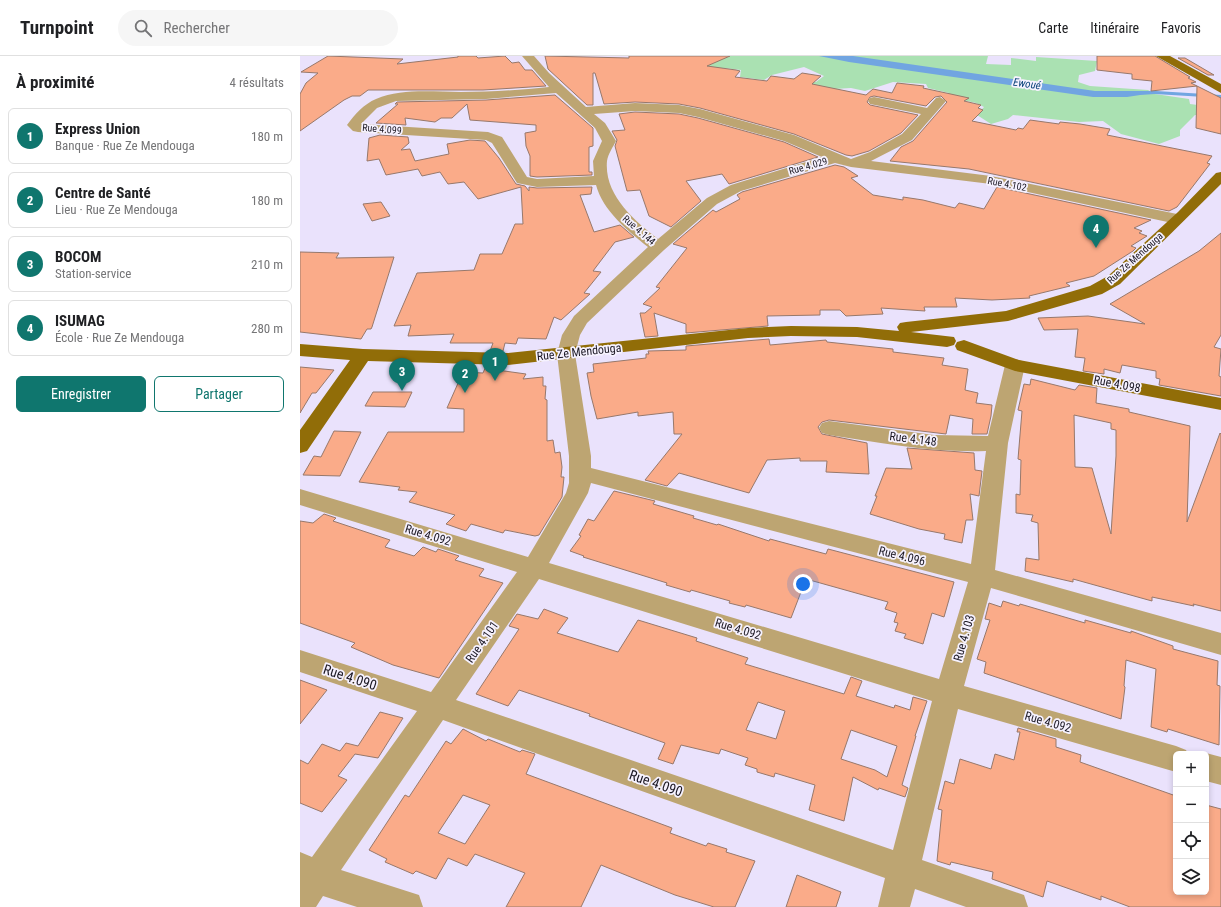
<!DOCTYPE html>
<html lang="fr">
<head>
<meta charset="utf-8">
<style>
  body { margin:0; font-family:"Roboto Condensed",sans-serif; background:#f6f6f6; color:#202124 }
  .controls { position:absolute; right:12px; bottom:12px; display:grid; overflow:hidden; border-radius:6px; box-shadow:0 2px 6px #0003 }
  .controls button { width:36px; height:36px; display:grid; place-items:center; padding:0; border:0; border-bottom:1px solid #e0e0e0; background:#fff; color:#202124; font:20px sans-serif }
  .you { position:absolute; left:503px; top:528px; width:14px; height:14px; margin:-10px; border:3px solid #fff; border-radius:50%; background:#1a73e8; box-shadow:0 0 0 6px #1a73e833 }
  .badge { display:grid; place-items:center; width:26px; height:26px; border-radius:50%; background:#0f766e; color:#fff; font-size:13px; font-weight:700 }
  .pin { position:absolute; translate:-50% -33px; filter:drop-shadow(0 1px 2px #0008) }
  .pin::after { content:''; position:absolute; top:21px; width:14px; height:12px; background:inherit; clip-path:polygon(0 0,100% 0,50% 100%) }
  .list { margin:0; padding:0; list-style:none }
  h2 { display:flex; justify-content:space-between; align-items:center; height:52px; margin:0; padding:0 16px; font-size:17px }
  h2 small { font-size:13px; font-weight:400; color:#757577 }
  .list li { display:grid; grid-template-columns:26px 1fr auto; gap:12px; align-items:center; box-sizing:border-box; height:56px; margin:0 8px 8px; padding:0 8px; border:1px solid #e0e0e0; border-radius:6px }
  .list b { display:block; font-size:15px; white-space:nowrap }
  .list p { margin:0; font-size:13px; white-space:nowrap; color:#757577 }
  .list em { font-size:13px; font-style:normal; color:#757577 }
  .actions { display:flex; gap:8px; padding:12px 16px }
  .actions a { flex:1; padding:9px 0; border:1px solid #0f766e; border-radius:6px; text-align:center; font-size:14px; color:#0f766e }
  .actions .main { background:#0f766e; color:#fff }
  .icon { flex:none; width:22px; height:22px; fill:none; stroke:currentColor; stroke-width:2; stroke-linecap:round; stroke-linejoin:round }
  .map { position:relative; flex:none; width:921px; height:851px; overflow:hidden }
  header { display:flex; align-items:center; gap:24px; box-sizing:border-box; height:56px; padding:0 20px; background:#fff; border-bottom:1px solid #e0e0e0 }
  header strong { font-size:19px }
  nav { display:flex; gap:22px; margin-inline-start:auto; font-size:14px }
  .search { width:280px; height:36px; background:#f6f6f6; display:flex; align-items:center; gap:10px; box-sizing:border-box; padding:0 14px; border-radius:22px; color:#757577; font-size:15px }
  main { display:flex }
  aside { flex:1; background:#fff }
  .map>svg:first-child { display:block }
</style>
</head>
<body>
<header>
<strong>Turnpoint</strong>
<div class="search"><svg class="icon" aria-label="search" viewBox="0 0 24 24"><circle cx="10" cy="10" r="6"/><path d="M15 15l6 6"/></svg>Rechercher</div>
<nav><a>Carte</a><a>Itinéraire</a><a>Favoris</a></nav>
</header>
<main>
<aside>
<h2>À proximité<small>4 résultats</small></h2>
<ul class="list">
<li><span class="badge">1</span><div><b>Express Union</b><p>Banque · Rue Ze Mendouga</p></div><em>180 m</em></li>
<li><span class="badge">2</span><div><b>Centre de Santé</b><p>Lieu · Rue Ze Mendouga</p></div><em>180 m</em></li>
<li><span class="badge">3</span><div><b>BOCOM</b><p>Station-service</p></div><em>210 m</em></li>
<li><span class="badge">4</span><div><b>ISUMAG</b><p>École · Rue Ze Mendouga</p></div><em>280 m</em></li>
</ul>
<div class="actions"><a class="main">Enregistrer</a><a>Partager</a></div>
</aside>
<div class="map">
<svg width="921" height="851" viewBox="0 0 921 851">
  <rect width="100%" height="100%" fill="#eae2fc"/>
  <!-- green -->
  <path fill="#aae1b2" d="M395 0H688L686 8 711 9V2L736 5V1L797 5 795 15 779 19 778 26 790 30 848 34 855 38 889 43 890 48 921 52 909 59H895L880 74V80L859 88 821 78 803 65 779 66 713 59 708 63 691 68 677 59 684 51 676 47 649 41V37L628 32 626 28 593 26 565 35 551 32 517 34 508 26H516L524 20 504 11 472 19 464 24 440 21 441 14 424 12 414 20Z"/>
  <!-- water -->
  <path fill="#71a5e1" d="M519 0H553L795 35H856L921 39V42L855 38 840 39 827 41H793L549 6Z"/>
  <!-- building -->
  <path fill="#faab89" stroke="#97786b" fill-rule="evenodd" d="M28 0 103 3 97 8 158 1V0H176L178 2 205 0 212 7 219 6 225 14H232L246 30 183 34H68L60 40H52L44 44 0 75V38L6 27 18 17 1 16Z
    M245 0 329 2V0H430L407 10 436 14 440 15 435 21 467 25 471 20 494 23 502 17 521 20 512 28 566 39 573 33 592 37 597 27 624 30 623 32 669 42 664 45 681 49 678 52 683 54 672 65 716 74 718 72 723 73 730 64 759 68 760 66 780 68 810 73 807 79 912 100 907 107 910 108 877 151 869 155 669 113 590 105 601 91 613 85 647 46 641 40 635 41 626 50 574 40 570 41 567 46 570 49 618 59 601 77 569 95 552 100 546 99 494 78 400 52 379 48 335 46 304 48 295 17H293V49H287L248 13Z
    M797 0H855L890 21 888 22 896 26 891 27 921 42V78L896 72 897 30 851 35 852 25 832 23V18L797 14Z
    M878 2H885L914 19H908Z
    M255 39 293 72V90L289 91V116H292V119L237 121 230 120V100L226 90 225 77 236 75V69L170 64 167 48 152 62H141L135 66 105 62 106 69 76 67 98 48H95L97 46 186 44Z
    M335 56 379 58 398 62 484 86 518 101 429 128 422 118 386 125 401 145 371 171 349 160 340 134 327 135 315 90 317 84 312 75 325 74 319 58Z
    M80 79 108 81 109 87 101 94 110 93 115 105 149 98 147 88 170 84 185 85 199 102 216 128 225 130 229 135V131L237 132 292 131 291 138 280 139 294 176 320 169 334 181 315 186 293 215 301 216 284 237 290 238 261 264 254 261 246 283 218 282 216 288 205 287 203 295H190L193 287H150L154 278 108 280 111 269 94 270 117 217 174 214 180 198H202L215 168H223L221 131 178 143 164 126 148 128 140 116 122 120 118 113 86 119 79 103 67 105 69 82Z
    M535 109 544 111 558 120 551 122 573 139 603 144V141L623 144 655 152 659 147 684 153 697 131 851 164 834 172 842 175 839 177 847 180 831 190 836 192 833 195 794 220 766 227 770 230 729 240 730 242 692 244 655 242 657 251H624L625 255 581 252 583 258 546 260 540 254H520V259L467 260 468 270 386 277V268L354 257 358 280 345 281 340 257H345L352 251 343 248 360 232 356 231 387 192 373 188 413 154 416 156 440 143 437 139 442 136Z
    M81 146 90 160 72 165 63 148Z
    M921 177V279L914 291 921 293 919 320 921 321V340L859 329 860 323 856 322V315L822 309 820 317 804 313V318L783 315 785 302 775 301 778 273 744 274 738 262 788 260 845 268 810 248 899 195Z
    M0 196 39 197 36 202 94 201 72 271 71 273H67L61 283 0 276Z
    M469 283 470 289 526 284 527 286 593 293V296L644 302 642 309 668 313 665 334 678 337 676 347 692 349 691 360 687 378H672L673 363 650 359 646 378 529 364 522 366 518 371 522 378 567 387 569 418 526 416 527 405H500V402L467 404 449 437 379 417 367 430 345 424 382 378H374L373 356 338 360V356L297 363 291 340 287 317 294 316 293 308 346 302V298H349L348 295 386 294V290Z
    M186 310H199L197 314 226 318 223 323 243 321V330H246L245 343 247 344V385L253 384 255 397 260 396 262 411 261 421H264L262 441 239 479 235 480 205 474 203 477 171 468 166 475 146 468 155 459 109 446 117 436 98 434 100 431 59 426 88 376H164V353L147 352 163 316 183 317Z
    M0 311 34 314 16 337H12L0 357Z
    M731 323 775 334 779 329 797 332 796 347 829 353V356L890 370 887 466 920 377 921 378V555L893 548 894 550 852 541V545L773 523V526L725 515 726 502 739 504 738 467 731 465 733 459 716 457V438L720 439 721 404 718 403 722 355 718 354 724 328 730 329ZM774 359 811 367V373L816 374V400L811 478 792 412 775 411Z
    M73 336H112L105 351 65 350Z
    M34 375 61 376 40 420 3 419 14 400 21 401Z
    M607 392 674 397 675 414 682 415 679 440 670 438 673 464H666L662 487 644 483 645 478 619 473 570 458 577 440H575L586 412 612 413Z
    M314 435 355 445 353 448 394 460 393 462 417 469 418 468 469 485 470 483 526 498 528 493 654 526 644 561 632 557 623 588 604 582 606 578 595 575 598 567 594 566 597 557 585 553 588 546 506 523 491 562 446 549 445 551 429 547 430 545 391 534 390 536 366 529 367 527 283 501 284 500 270 495 281 480 279 479 288 463 294 465Z
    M24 458 36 462 33 465 90 484 85 491 114 500 123 491 136 496 138 493 159 500 155 504 184 513 179 520 203 527 139 622 93 609 51 591 55 587 0 567V465L13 467Z
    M703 545 719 550 720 548 785 567V564L831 577V575L873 590V593L918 605 917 629 920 630 919 689 868 673 867 676 851 671 856 613 826 604 824 630 825 631 821 663 684 617 686 606 677 603 690 564 685 563 689 547 701 551Z
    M244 553 268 562 257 577 318 596 338 564 397 582 396 585 448 602 445 608 544 638 551 621 562 625 556 640 594 652 595 649 610 654 613 641 627 645 615 680H616L602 729 608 732 605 741 579 732 578 734 553 721 544 765 509 754 515 729 475 717 474 721 457 716V713L445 709 448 702 421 693 419 698 381 689 373 708 358 703 365 687 289 660 290 658 219 634 208 650 176 638 219 573 209 570 217 558 238 563ZM458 646 485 655 476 683 446 674ZM551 674 597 690 587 721 575 714 541 703Z
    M0 624 27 634 0 668Z
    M80 656 103 662 78 702 55 698 38 720 47 724 22 756 0 747V704L8 708 22 688 40 695 46 687 58 690Z
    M718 672 756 683V691L781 699 780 706 876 740V836H906V749L921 753V851H830L801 840V844L747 825 743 841 692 823 693 816 651 806 650 809 637 805 642 754 638 753 645 725 654 728 660 703 691 713 695 698 714 704 720 676H717Z
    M163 673 186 685 188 683 220 696 222 694 235 698 226 718 372 772 370 777 406 790 408 787 427 793 426 796 455 805 435 851H414L375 839 301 809 281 851H206L225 817 175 798 167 810 148 802 136 823 116 815 113 818 85 806 87 803 69 794 105 739 109 741 146 685 151 688ZM163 739 190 749 165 788 138 777Z
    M497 819 541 836 536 851H486Z"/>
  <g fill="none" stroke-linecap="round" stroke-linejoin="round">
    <!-- minor -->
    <path fill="#bda572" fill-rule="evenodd" d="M222 0H234L249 17 286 51 335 47 379 49 400 53 494 79 551 103 570 96 602 78 621 58 570 48 568 45 570 42 574 41 627 52 636 42 640 41 646 45 612 84 571 105 691 120 877 158 882 160 885 163 882 166 877 168 691 128 551 111 535 107 441 135 417 148 364 194 287 267 280 279 275 298 291 400V412L671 508 686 395C633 397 581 387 529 379L522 377 519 372 522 367 529 365 634 379 688 380 705 309 708 305 715 303 722 305 725 309 708 387 695 514 921 577V599L691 532 664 630 876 690 886 694 888 698H876V716L658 653 622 804 724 839 728 851H666L615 833 610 851H578L585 822 143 664 41 814 119 839 123 851H57L23 840 16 851H0V796L12 801 117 655 0 616V594L131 636 217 516 0 449V433L228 501 266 437 269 427V400L257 298 262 279 274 260 348 191C328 175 303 155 296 129L237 131 217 127 192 87 186 84 58 76 53 75 47 69C55 58 64 48 76 43 102 32 133 36 161 36 191 36 220 34 249 31ZM256 37 295 72 302 85 293 105 294 120 237 123 227 121 202 81 188 76 61 68 77 52 96 45 186 43ZM335 55 379 57 398 61 484 85 522 101 431 129 407 142 358 183C334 164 304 139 307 105 308 98 313 91 316 85L305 67 294 58ZM291 427 668 526 639 623 249 507 288 437ZM239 523 632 645 593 794 156 644Z
      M906 697 921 701V729L906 725V698H905Z"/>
    <!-- major -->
    <path fill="#916d08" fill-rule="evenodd" d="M856 0H870L921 28V37Z
      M921 116V128L820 228 802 238 708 265 611 276 654 281 656 285 654 289 647 291 557 281 491 280 448 282 207 309 68 305 7 395 0 397V374L50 304 0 300V288L63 293 207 297 448 272 491 270 557 271 599 275 597 271 600 267 606 266 706 255 790 230 808 220 878 156 916 117Z
      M664 284 719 304 921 342V354L715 315 657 294 655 290 657 286Z"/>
  </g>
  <g text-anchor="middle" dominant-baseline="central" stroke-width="3.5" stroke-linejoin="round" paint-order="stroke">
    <!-- far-street labels -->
    <g font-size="10" fill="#1c1924" stroke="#f6f2ff">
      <text transform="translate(82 73) rotate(5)">Rue 4.099</text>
      <text transform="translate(508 110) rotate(-16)">Rue 4.029</text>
      <text transform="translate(707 128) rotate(11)">Rue 4.102</text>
      <text transform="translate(339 174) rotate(41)">Rue 4.144</text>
      <text transform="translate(835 202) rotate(-42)">Rue Ze Mendouga</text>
    </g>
    <!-- far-water labels -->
    <g font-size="11" font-style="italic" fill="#0a4379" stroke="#f6f2ff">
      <text transform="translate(727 28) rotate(8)">Ewoué</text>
    </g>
    <!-- street labels -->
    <g font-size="12" fill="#1c1924" stroke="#f6f2ff">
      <text transform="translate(279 296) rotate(-6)">Rue Ze Mendouga</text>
      <text transform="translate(817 328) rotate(11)">Rue 4.098</text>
      <text transform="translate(613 383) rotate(7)">Rue 4.148</text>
      <text transform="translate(128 479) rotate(17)">Rue 4.092</text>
      <text transform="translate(602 500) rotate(14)">Rue 4.096</text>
      <text transform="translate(438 573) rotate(17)">Rue 4.092</text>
      <text transform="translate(664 582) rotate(-74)">Rue 4.103</text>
      <text transform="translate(182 586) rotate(-55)">Rue 4.101</text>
      <text transform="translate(748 666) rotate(16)">Rue 4.092</text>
    </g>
    <!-- near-street labels -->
    <g font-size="14" fill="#1c1924" stroke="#f6f2ff">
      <text transform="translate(50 621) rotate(18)">Rue 4.090</text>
      <text transform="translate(356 727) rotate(19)">Rue 4.090</text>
    </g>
  </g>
</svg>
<div class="controls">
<button>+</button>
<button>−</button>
<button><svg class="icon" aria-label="locate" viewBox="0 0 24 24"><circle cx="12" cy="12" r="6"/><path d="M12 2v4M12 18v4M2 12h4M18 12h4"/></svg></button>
<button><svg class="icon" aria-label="layers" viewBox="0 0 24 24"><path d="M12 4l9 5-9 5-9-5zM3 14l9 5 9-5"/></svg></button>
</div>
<div class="you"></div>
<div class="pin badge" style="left:195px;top:325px">1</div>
<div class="pin badge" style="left:165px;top:337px">2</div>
<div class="pin badge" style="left:102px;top:335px">3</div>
<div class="pin badge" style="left:796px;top:192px">4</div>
</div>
</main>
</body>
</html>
